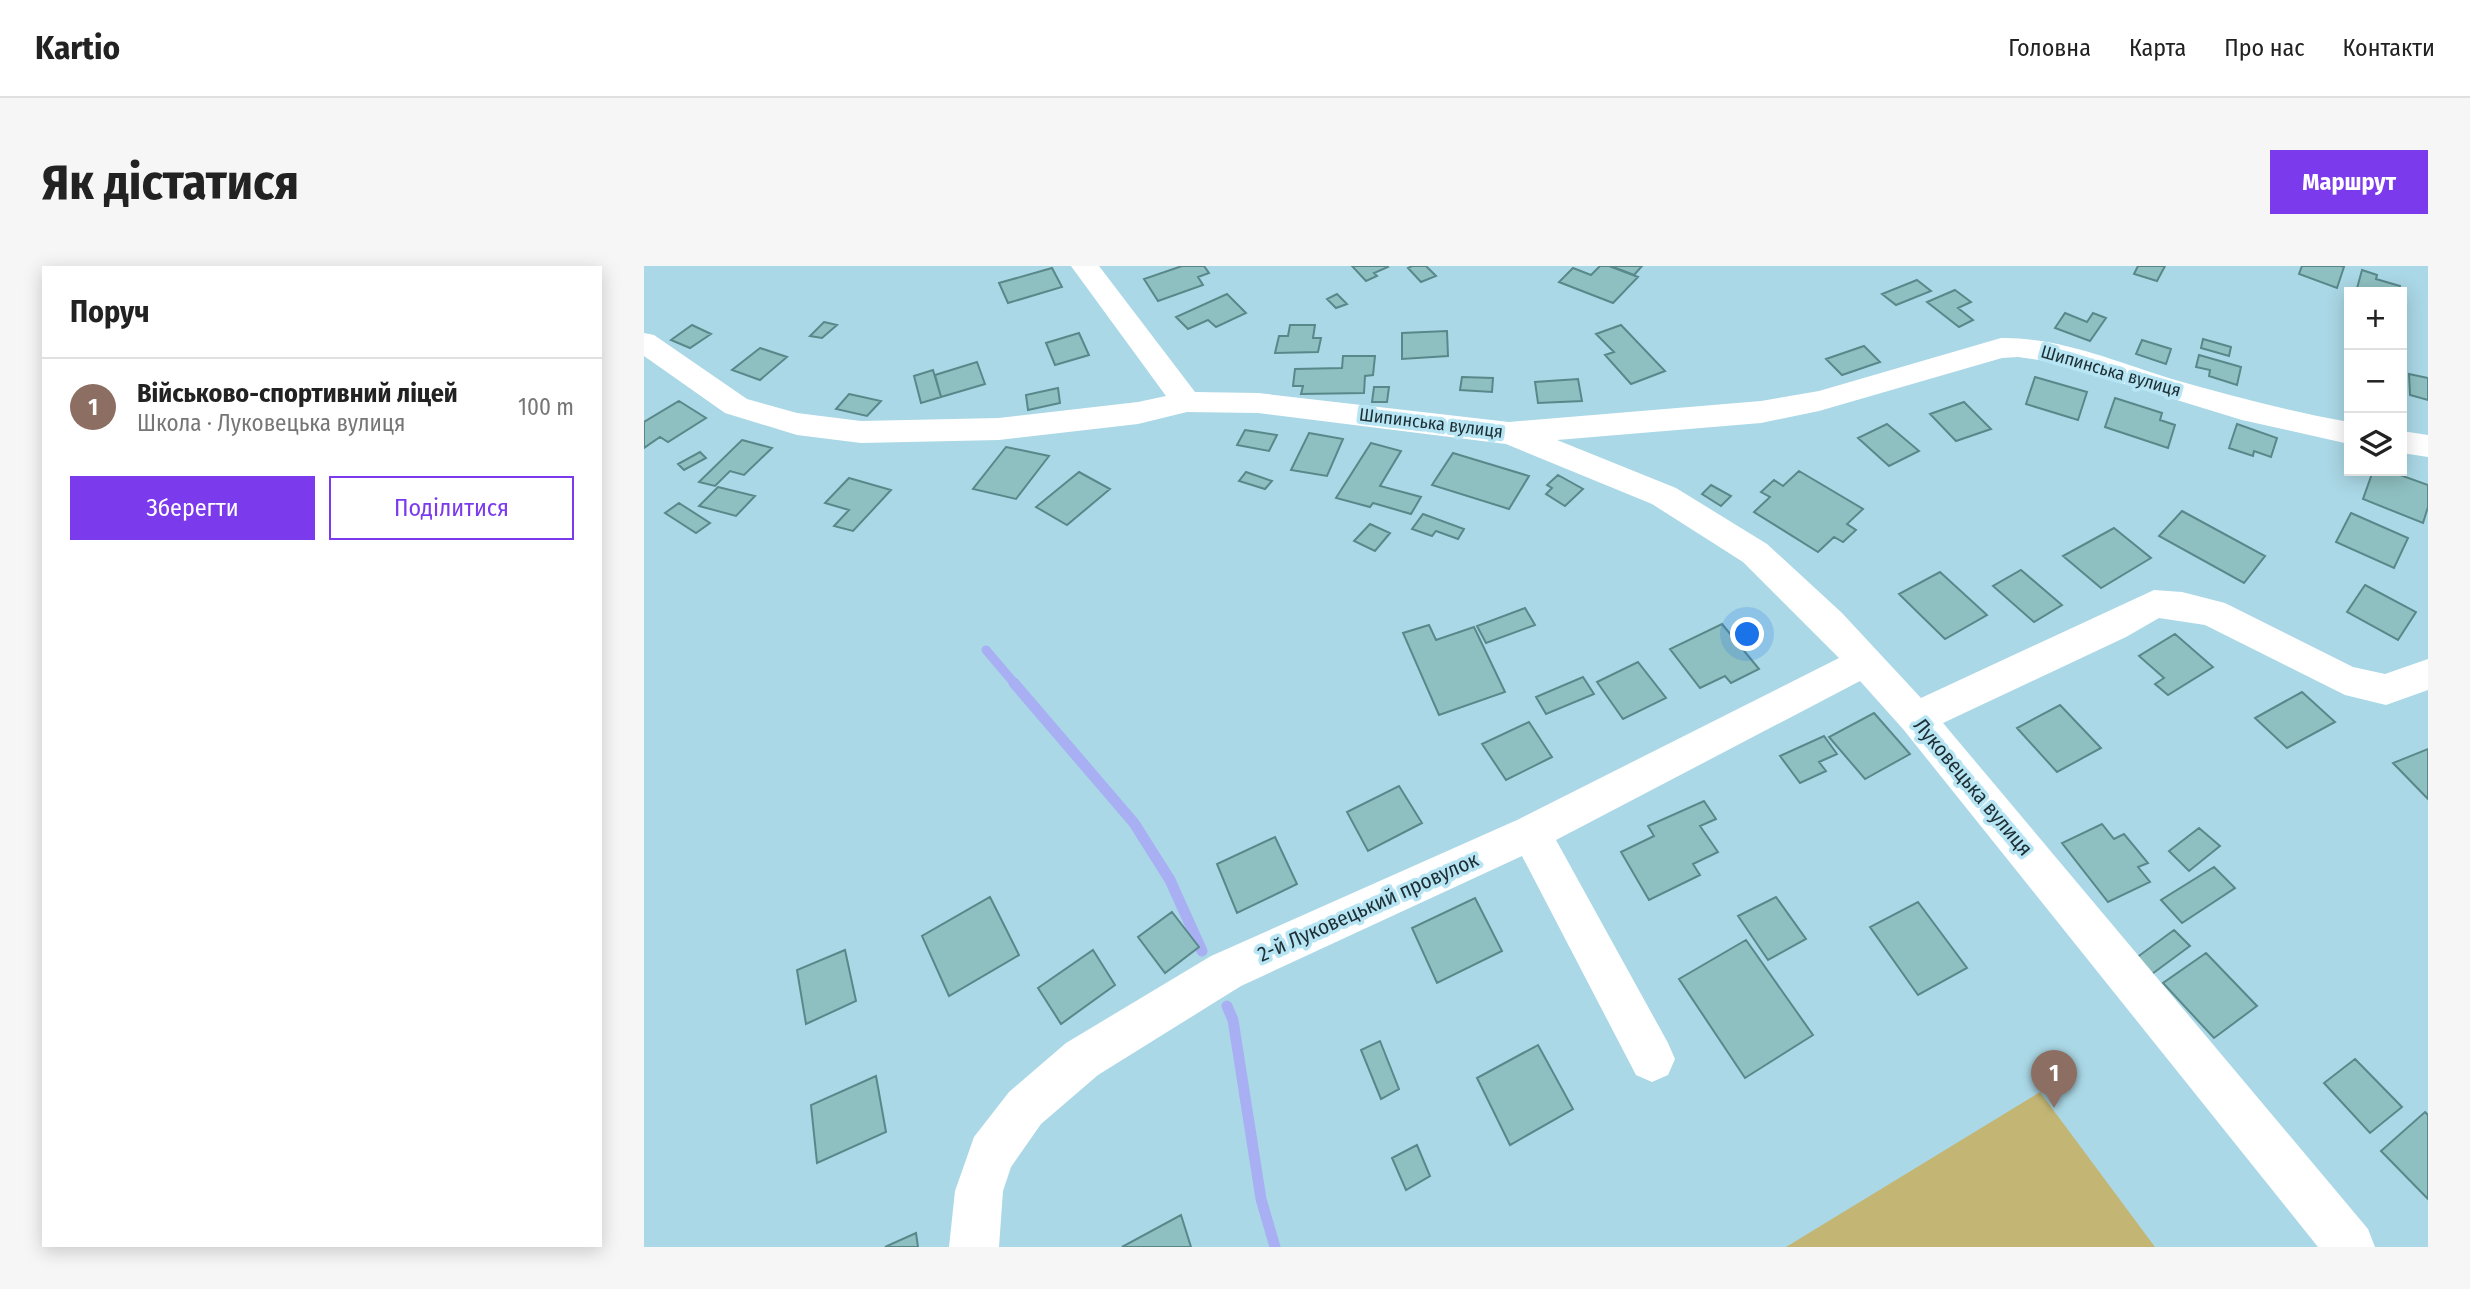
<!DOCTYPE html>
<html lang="uk">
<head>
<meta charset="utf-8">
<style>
  body { margin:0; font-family:"Fira Sans Condensed",sans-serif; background:#f6f6f6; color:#222 }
  .controls { position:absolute; right:21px; top:21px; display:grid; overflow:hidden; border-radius:0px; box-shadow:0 4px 18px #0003 }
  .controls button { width:63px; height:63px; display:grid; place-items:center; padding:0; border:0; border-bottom:2px solid #e0e0e0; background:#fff; color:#222; font:35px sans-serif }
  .you { position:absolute; left:1104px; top:369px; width:24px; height:24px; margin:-18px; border:5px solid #fff; border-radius:50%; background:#1a73e8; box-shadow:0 0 0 10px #1a73e833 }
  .badge { display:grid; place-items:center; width:46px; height:46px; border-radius:50%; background:#7c3aed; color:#fff; font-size:23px; font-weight:700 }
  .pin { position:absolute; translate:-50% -58px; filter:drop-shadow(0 2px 4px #0008) }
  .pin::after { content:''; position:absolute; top:37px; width:24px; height:21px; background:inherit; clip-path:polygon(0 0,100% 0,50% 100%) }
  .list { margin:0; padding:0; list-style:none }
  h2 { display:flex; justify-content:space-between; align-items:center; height:91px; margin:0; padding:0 28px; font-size:30px }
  h2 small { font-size:23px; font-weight:400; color:#767676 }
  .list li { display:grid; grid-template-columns:46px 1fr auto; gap:21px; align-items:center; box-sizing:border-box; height:98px; padding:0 28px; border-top:2px solid #e0e0e0 }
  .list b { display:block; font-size:26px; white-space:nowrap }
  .list p { margin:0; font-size:23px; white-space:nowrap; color:#767676 }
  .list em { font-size:23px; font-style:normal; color:#767676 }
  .actions { display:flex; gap:14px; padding:21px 28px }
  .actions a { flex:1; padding:16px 0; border:2px solid #7c3aed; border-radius:0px; text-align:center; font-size:24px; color:#7c3aed }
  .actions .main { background:#7c3aed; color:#fff }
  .icon { flex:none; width:38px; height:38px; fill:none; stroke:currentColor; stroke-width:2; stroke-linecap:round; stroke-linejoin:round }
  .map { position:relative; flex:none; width:1784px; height:981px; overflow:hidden; border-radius:0px }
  header { display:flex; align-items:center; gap:42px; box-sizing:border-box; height:98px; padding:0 35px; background:#fff; border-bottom:2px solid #e0e0e0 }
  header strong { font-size:33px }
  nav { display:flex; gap:38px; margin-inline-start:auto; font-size:24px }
  .intro { display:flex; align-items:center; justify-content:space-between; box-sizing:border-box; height:168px; padding:0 42px }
  h1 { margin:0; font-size:49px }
  .button { padding:18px 32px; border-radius:0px; background:#7c3aed; color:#fff; font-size:24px; font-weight:700 }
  main { display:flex; gap:42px; padding:0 42px }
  aside { flex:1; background:#fff; border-radius:0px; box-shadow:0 4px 18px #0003 }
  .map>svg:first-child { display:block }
</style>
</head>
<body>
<header>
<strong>Kartio</strong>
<nav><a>Головна</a><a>Карта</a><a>Про нас</a><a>Контакти</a></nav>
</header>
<div class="intro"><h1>Як дістатися</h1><a class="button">Маршрут</a></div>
<main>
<aside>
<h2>Поруч<small></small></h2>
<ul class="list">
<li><span class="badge" style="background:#8d6e63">1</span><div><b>Військово-спортивний ліцей</b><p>Школа · Луковецька вулиця</p></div><em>100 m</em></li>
</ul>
<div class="actions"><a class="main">Зберегти</a><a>Поділитися</a></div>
</aside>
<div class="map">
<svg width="1784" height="981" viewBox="0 0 1784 981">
  <rect width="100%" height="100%" fill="#abd8e6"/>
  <!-- green -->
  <path fill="#c3b675" d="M1396 826 1511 981H1142Z"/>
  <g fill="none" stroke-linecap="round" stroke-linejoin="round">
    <!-- stream-far1 -->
    <path stroke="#a8b0f3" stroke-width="9" d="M342 384 371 418"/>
    <!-- stream -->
    <path stroke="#a8b0f3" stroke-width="11" d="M370 417 490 557 526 614 558 685
      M583 740 589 754 617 933 631 981"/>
  </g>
  <!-- building -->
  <path fill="#8fc0c1" stroke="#59888a" stroke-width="2" d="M538 0H560L565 7 554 11 559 19 514 35 500 13Z
    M708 0H743L744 1 730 7 733 10 722 15Z
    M768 0H782L792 10 777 16 764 2Z
    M956 0H965L994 11 969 37 915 16 929 2 947 9Z
    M967 0H998L990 9Z
    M1494 0H1521L1513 15 1490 8Z
    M1658 0H1697L1700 1 1693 22 1655 8Z
    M408 2 418 21 364 37 355 17Z
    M1718 4 1733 9 1732 13 1756 20 1755 26H1712Z
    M1273 14 1287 25 1252 39 1238 28Z
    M1311 24 1327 36 1314 42 1329 54 1315 61 1283 36Z
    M583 28 602 47 572 61 564 54 544 63 532 51Z
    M693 28 703 38 692 42 683 33Z
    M1421 47 1443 56 1449 47 1462 52 1446 75 1411 62Z
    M180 56 193 59 178 72 166 70Z
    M48 59 67 68 46 82 27 74Z
    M646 59H671L669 72H677L674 86 631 87 635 70H644Z
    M977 59 1021 105 987 118 961 89 970 86 952 68Z
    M803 65 804 90 758 93V67Z
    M435 67 445 89 411 99 402 77Z
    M1559 73 1587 81 1585 90 1557 82Z
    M1498 74 1527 83 1522 98 1492 88Z
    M1220 80 1236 96 1198 109 1182 93Z
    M116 82 143 91 116 114 88 104Z
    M1555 89 1597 101 1593 119 1565 110 1566 104 1552 101Z
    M699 90H731L729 109 721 110 720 127 657 128 659 120H649L651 103 698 102Z
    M333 96 341 118 297 131 291 109Z
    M289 104 297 131 277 137 270 110Z
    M1765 108 1784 112V134L1766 129Z
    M818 111 849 112 848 126 816 124Z
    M1391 111 1443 126 1434 154 1382 138Z
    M934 113 938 135 894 137 891 116Z
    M730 121H745L743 136H728Z
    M414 122 416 137 384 144 382 129Z
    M205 128 237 135 223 150 192 143Z
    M1471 132 1518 147 1516 154 1531 159 1524 182 1461 161Z
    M35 135 62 152 24 176 16 171 0 182V156Z
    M1320 136 1347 163 1312 175 1286 148Z
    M1243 158 1275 185 1245 200 1214 172Z
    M1593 158 1633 172 1627 191 1610 185 1609 190 1585 182Z
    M601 164 633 169 625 185 593 179Z
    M665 167 699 173 683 210 647 204Z
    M98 174 128 182 100 209 86 205 71 220 55 216Z
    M727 177 757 185 736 220 777 231 767 248 729 237 726 241 692 232Z
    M362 181 405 190 372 233 329 223Z
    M56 186 62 192 40 204 34 198Z
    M809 187 885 210 865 243 788 219Z
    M1155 205 1219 243 1203 258 1212 264 1199 276 1190 271 1174 286 1110 246 1126 231 1117 226 1130 214 1139 220Z
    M1729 205H1745L1784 219V241L1779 257 1719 233Z
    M435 206 466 223 423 259 392 241Z
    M602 206 628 215 621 223 595 215Z
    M914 209 939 223 921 240 902 228 908 222 903 219Z
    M205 212 247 224 209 265 190 260 205 244 181 237Z
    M1067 219 1087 230 1077 240 1058 228Z
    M74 221 111 230 92 250 55 240Z
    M35 237 66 257 52 267 21 247Z
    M1538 245 1621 290 1600 317 1515 270Z
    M1707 247 1764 272 1750 302 1692 276Z
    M779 248 820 263 814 273 792 265 788 270 768 263Z
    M726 258 746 267 731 285 710 275Z
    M1470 262 1507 292 1457 322 1419 290Z
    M1377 304 1418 339 1390 356 1349 320Z
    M1296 306 1343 349 1301 373 1255 328Z
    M1721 319 1772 346 1754 374 1703 346Z
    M881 342 891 359 842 377 833 360Z
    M1078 358 1115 403 1087 417 1081 410 1056 422 1026 383Z
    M785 359 792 374 830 361 861 426 795 449 759 367Z
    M1531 368 1569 401 1524 429 1511 418 1520 412 1495 390Z
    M994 396 1022 432 979 453 953 416Z
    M939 411 950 428 902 448 892 431Z
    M1658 426 1691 456 1643 482 1611 452Z
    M1416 439 1457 482 1413 506 1373 462Z
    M1230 447 1266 488 1221 513 1185 471Z
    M885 456 908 491 862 514 838 478Z
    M1180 470 1193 488 1175 496 1182 505 1156 517 1136 490Z
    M1784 483V533L1749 497Z
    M755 520 778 557 724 585 703 546Z
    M1060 535 1072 553 1056 560 1074 586 1049 598 1056 609 1005 634 977 586 1010 570 1004 560Z
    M1458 558 1470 573 1480 568 1504 597 1494 601 1506 616 1464 636 1418 577Z
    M1555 562 1576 580 1545 605 1525 585Z
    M631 571 653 618 593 647 573 598Z
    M1570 601 1591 622 1538 657 1517 634Z
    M346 631 375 689 305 730 278 670Z
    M1132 631 1162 673 1124 694 1094 650Z
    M831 632 858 685 793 717 768 662Z
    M1274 636 1323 702 1274 729 1226 661Z
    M528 646 555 681 521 707 494 671Z
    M1530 664 1546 680 1508 708 1492 692Z
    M1102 674 1169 769 1101 812 1035 713Z
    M201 684 212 735 162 758 153 704Z
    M449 684 471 719 417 758 394 722Z
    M1562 687 1613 740 1570 772 1519 717Z
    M736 775 755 823 737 833 717 784Z
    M894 779 929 843 866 879 833 812Z
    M1711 793 1758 841 1726 867 1680 817Z
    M232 810 242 866 173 897 167 839Z
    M1781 846 1784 849V933L1737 885Z
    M773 879 786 910 762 924 748 892Z
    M537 949 547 981H478Z
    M272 967 274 981H241Z"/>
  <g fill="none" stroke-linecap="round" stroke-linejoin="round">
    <!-- minor -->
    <path fill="#fff" fill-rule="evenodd" d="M427 0H455L551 126 614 127 865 156 1117 135 1175 125 1357 72C1416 71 1473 96 1528 113 1587 130 1645 145 1705 156V178L1598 154 1409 96 1374 91 1358 92 1175 145 1117 157 913 174 1032 222 1123 278 1198 347 1277 432 1510 324 1538 326 1581 337 1709 401 1741 408 1784 393V424L1742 439 1701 429 1561 359 1515 352 1482 371 1299 457 1724 963 1731 981H1674L1259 463 1216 415 912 574 1024 777 1031 793 1024 809 1008 816 992 809 878 590 597 720 454 809 397 858 367 901 359 925 355 981H305L311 925 330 871 365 826 422 777 567 690 873 554 1195 392 1099 296 1008 238 862 178 614 147 543 146 494 158 355 174 217 177 153 169 81 147 0 90V67L10 69 103 133 153 147 217 155 355 152 494 136 522 130Z
      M1758 165 1784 169V191L1758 187Z"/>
  </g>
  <g text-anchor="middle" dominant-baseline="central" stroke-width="7" stroke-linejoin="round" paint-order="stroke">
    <!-- far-street labels -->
    <g font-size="18" fill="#1d2f35" stroke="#b7e5f3">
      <text transform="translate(1467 105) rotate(16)">Шипинська вулиця</text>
      <text transform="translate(787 157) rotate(7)">Шипинська вулиця</text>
    </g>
    <!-- street labels -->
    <g font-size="21" fill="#1d2f35" stroke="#b7e5f3">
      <text transform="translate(1329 521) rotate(50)">Луковецька вулиця</text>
      <text transform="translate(724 641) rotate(-24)">2-й Луковецький провулок</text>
    </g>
  </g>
</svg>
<div class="controls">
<button>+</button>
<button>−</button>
<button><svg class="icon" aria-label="layers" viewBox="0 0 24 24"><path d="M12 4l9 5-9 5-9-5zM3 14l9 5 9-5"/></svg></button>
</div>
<div class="you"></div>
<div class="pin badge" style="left:1410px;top:842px;background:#8d6e63">1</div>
</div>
</main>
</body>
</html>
